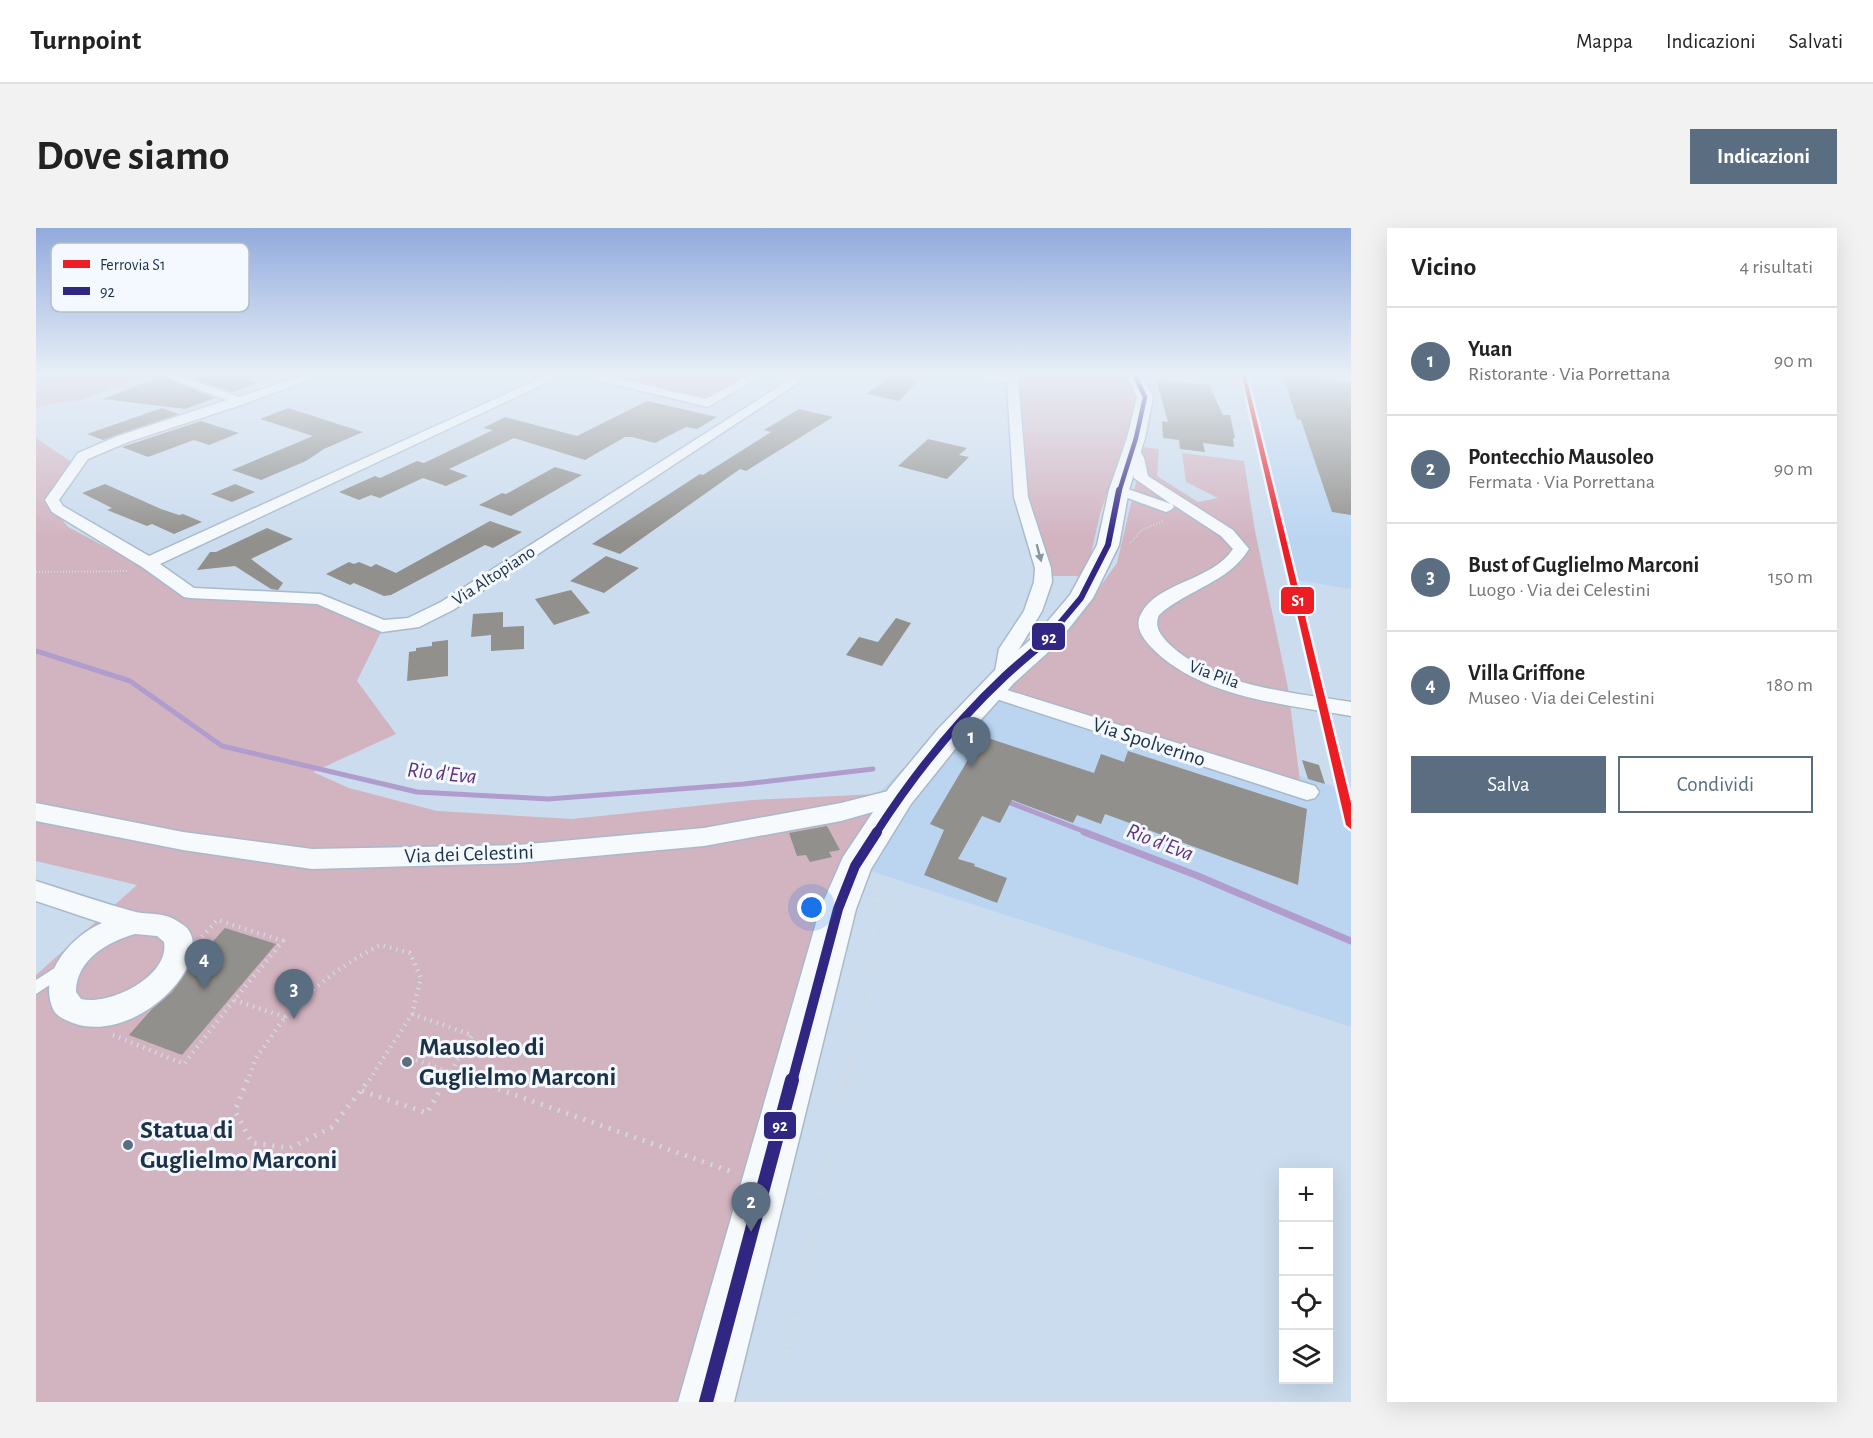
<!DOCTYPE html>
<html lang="it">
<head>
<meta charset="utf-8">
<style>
  body { margin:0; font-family:"Alegreya Sans",sans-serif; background:#f2f2f2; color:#222 }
  .controls { position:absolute; right:18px; bottom:18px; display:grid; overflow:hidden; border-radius:0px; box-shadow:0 6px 24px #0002 }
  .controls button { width:54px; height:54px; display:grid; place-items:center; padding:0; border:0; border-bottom:2px solid #e0e0e0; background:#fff; color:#222; font:30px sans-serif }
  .you { position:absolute; left:776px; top:680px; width:21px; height:21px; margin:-15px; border:4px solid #fff; border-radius:50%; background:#1a73e8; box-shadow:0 0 0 9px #1a73e833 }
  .badge { display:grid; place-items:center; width:39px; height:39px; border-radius:50%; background:#5a6d81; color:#fff; font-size:20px; font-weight:700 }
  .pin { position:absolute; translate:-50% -50px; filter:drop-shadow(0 2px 3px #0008) }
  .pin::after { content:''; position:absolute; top:32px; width:21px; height:18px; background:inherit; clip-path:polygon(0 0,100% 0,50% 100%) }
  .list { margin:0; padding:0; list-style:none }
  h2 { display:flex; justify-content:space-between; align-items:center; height:78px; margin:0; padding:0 24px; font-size:26px }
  h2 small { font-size:20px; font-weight:400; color:#767676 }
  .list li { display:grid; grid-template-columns:39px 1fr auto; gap:18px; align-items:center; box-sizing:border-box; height:108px; padding:0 24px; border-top:2px solid #e0e0e0 }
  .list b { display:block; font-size:22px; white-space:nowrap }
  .list p { margin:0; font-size:20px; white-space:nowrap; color:#767676 }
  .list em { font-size:20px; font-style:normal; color:#767676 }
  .actions { display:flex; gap:12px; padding:18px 24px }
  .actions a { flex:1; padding:14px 0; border:2px solid #5a6d81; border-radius:0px; text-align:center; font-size:21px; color:#5a6d81 }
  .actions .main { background:#5a6d81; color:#fff }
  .icon { flex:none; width:33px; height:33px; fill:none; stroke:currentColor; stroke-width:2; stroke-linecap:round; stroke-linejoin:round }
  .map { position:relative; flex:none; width:1315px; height:1174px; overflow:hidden; border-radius:0px }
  header { display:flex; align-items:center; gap:36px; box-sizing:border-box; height:84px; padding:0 30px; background:#fff; border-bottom:2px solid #e0e0e0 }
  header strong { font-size:28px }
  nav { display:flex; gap:33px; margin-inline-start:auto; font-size:21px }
  .intro { display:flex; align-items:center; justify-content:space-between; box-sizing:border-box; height:144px; padding:0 36px }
  h1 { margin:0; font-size:42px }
  .button { padding:15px 27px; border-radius:0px; background:#5a6d81; color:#fff; font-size:21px; font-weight:700 }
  main { display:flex; gap:36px; padding:0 36px }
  aside { flex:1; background:#fff; border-radius:0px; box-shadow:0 6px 24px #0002 }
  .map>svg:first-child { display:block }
</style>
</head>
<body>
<header>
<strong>Turnpoint</strong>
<nav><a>Mappa</a><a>Indicazioni</a><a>Salvati</a></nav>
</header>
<div class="intro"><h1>Dove siamo</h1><a class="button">Indicazioni</a></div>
<main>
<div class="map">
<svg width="1315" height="1174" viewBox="0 0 1315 1174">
  <rect width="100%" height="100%" fill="#cbdcee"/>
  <!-- built -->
  <path fill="#bbd5f1" d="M1208 148H1315V361L1260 352Z
    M954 450 1315 564V799L819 638 842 566Z"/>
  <!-- green -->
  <path fill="#d2b3c0" d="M0 148H109L45 172 5 178 0 181Z
    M575 148H708L666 171Z
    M990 148H1100L1104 152 1102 172 1064 286 1050 348H1013L995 301 984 164Z
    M0 210 37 235 12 274 32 299 162 368 271 370 345 404 321 453 360 506 277 544 313 560 401 583 536 591 716 572 842 566 819 638 670 1174H0V747L101 657 0 633Z
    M1106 219 1123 221 1121 248 1162 274 1182 270 1150 254 1146 225 1208 233 1219 303 1252 460 1264 553 973 462 1048 381 1081 335 1100 254 1106 246Z"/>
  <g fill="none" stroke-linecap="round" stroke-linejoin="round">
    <!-- stream-far1 -->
    <path stroke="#b19dcd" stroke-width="5" d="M0 423 94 453 186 518 381 564 512 571 708 556 837 541
      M967 572 1052 605"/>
    <!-- stream -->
    <path stroke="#b19dcd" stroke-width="7" d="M1048 604 1162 648 1315 713"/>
  </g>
  <!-- building -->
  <path fill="#91908c" d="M118 148H125L179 170 149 181 67 171 117 151Z
    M150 148H197L221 155 196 164Z
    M855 148H886L863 173 830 166Z
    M1247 148 1315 154V287L1296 284 1265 192 1261 191Z
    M1120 151 1173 157 1187 187H1194L1199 210H1197L1198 219 1167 215 1169 224 1144 221 1143 212 1127 210 1126 193 1132 194Z
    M611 173 681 189 661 201 650 199 619 215 596 209H589L549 232 478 210 413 241 432 248 410 258 387 250 344 270 335 267 323 272 303 264 339 248 344 250 381 233 388 235 457 202 447 200 469 189 541 208Z
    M126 180 143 186 67 212 51 206Z
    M252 180 327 204 288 221 270 233 225 252 196 242 277 208 224 191Z
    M763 181 797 189 710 243 704 241 584 326 556 316 664 246 667 247 735 204 728 202Z
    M165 193 203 205 173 217 158 212 112 229 86 219Z
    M892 211 931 220 923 227 933 229 911 251 862 238Z
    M519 239 546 247 475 288 443 277 466 265 470 266Z
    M69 256 125 281 143 287 147 286 166 294 138 306 116 296 111 298 71 282 76 280 46 265Z
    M199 256 219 264 196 274 175 266Z
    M454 293 486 304 457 320 449 317 355 367 348 368 318 355 314 357 290 346 313 334 318 336 323 334 335 339 340 336 360 345Z
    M231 300 257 311 215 331 247 355 242 362 235 361 199 338 161 342 174 324H180Z
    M570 328 603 340 568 365 534 353Z
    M535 362 554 385 518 397 499 371Z
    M467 384V399L488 398V421L455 423V407L435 409 437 386Z
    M860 390 875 395 846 438 810 427 823 409 842 414Z
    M412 412V448L371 453 373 424 380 423V420L396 418V414Z
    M946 508 1058 545 1065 526 1088 534 1092 523 1271 581 1262 657 1069 586 1065 596 1041 587 1037 595 976 572 964 595 946 588 922 631 939 636 938 638 971 650 961 675 888 647 908 602 894 596Z
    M1266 532 1283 537 1289 556 1272 551Z
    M791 598 804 622 793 624 796 629 774 634 770 627 761 628 753 605Z
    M189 700 240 716 146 827 93 807 116 781 136 764 152 741Z"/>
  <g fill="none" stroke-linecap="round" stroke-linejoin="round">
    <!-- service casing -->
    <g stroke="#a8b9cb" stroke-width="3">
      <path id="service" d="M28 734 33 736 35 740 33 744 0 766V752Z"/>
    </g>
    <!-- minor casing -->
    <g stroke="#a8b9cb" stroke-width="3">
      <path id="minor" d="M127 148H144L203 169 266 148H283L208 176 92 214 52 231 23 272 27 278 113 328 510 148H525L124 336 158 360 284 366 348 392 372 390 405 374 750 154 734 148 759 149 762 155 417 382 383 399 346 404 281 376 154 370 148 369 106 339 16 284 9 272 42 225 82 208 191 172Z
        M551 148H571L670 171 711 148H725L672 179 553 150Z
        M939 148H988L982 152 992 269 1015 340 1016 354 1006 383 983 421 978 449 975 453H961L958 449 963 421 988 383 998 354 999 340 978 269 971 155 945 151Z
        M1096 217 1101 218 1108 230 1112 248 1197 302 1213 321C1192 355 1152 361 1123 387 1118 399 1124 406 1132 415 1176 458 1257 465 1315 474V488C1249 476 1164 470 1115 419 1107 410 1098 399 1105 386 1121 354 1176 353 1197 321L1185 308 1136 276 1138 279 1135 282 1130 284 1078 265 1076 262 1078 259 1083 258 1135 276 1098 250 1094 230 1089 221Z
        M955 457 1279 558 1283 564 1279 570 1271 572 948 467 945 463 948 459Z
        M864 560 872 562 876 568 872 574 805 593 668 618 482 635 276 641 147 622 0 593V575L147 604 276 621 482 617 668 600 805 575Z
        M0 653C32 663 64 674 96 683 109 687 123 684 136 690 140 692 148 697 151 700 160 711 157 724 153 735 137 774 80 811 37 795 30 792 23 790 18 783 0 748 35 708 66 695L0 673ZM99 706 121 708 128 714C134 748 74 778 45 771L40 764C40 732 71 714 99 706Z"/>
    </g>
    <!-- secondary casing -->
    <g stroke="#a8b9cb" stroke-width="3">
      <path id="secondary" d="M1091 148H1107L1117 169 1109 210 1093 262 1083 317 1057 370 1019 418 978 455 924 515 875 576 835 641 820 681 698 1174H642L784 681 807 629 853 560 902 501 958 443 1001 406 1034 367 1061 317 1073 262 1091 210 1101 169Z"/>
    </g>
    <!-- path-far2 -->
    <path stroke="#d2d8de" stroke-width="2" stroke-dasharray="1 2" stroke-linecap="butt" d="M1094 315 1106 302 1127 293
      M0 344 93 343"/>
    <!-- path-far1 -->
    <path stroke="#d2d8de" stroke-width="4.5" stroke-dasharray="1.5 5" stroke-linecap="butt" d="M166 709 181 692 247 713 198 772 249 789
      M376 786 436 807 409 854
      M249 789C277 759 307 736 344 717L374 725 385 750 376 786 332 854
      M77 807 148 836 198 772
      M380 832 441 854
      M211 854 220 830 249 789
      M810 854 844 702 840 655"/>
    <!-- path -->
    <path stroke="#d2d8de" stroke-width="5" stroke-dasharray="2 7" stroke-linecap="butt" d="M211 852 199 883 216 915 254 920 296 899 333 852
      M437 852 699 945
      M326 863 391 885 410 852
      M740 1174 810 852"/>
    <!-- service -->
    <use href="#service" fill="#f7fafc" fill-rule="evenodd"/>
    <!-- minor -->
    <use href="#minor" fill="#f7fafc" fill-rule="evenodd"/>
    <!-- secondary -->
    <use href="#secondary" fill="#f7fafc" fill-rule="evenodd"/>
    <!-- bus-1-far4 casing -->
    <g stroke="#f4f9ff" stroke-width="7">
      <path id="bus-1-far4" d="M1083 264 1100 210 1109 169 1099 148"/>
    </g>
    <!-- bus-1-far3 casing -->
    <g stroke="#f4f9ff" stroke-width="9">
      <path id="bus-1-far3" d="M1009 413 1045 370 1072 317 1083 262"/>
    </g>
    <!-- bus-1-far2 casing -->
    <g stroke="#f4f9ff" stroke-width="12">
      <path id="bus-1-far2" d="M840 605C876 549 920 494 969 448 983 435 997 424 1011 411"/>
    </g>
    <!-- bus-1-far1 casing -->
    <g stroke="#f4f9ff" stroke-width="15">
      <path id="bus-1-far1" d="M756 854 802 681 819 638 841 604"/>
    </g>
    <!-- bus-1 casing -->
    <g stroke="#f4f9ff" stroke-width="18">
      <path id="bus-1" d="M670 1174 756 852"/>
    </g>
    <!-- bus-1-far4 -->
    <use href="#bus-1-far4" stroke="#312783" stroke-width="4.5"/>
    <!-- bus-1-far3 -->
    <use href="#bus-1-far3" stroke="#312783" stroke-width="6"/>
    <!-- bus-1-far2 -->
    <use href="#bus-1-far2" stroke="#312783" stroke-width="8"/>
    <!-- bus-1-far1 -->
    <use href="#bus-1-far1" stroke="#312783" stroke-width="10"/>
    <!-- bus-1 -->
    <use href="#bus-1" stroke="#312783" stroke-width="14"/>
    <!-- rail-1 casing -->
    <g stroke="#f4f9ff" stroke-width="5">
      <path id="rail-1" d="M1206 148H1210L1315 575V601L1310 597Z"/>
    </g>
    <!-- rail-1 -->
    <use href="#rail-1" fill="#ed1d24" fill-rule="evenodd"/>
  </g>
  <!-- one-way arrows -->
  <defs><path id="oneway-solid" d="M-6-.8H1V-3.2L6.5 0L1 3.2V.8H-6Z" transform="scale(1.5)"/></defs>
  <use fill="#8a96a1" href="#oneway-solid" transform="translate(1003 325) rotate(75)"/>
  <!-- sky -->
  <linearGradient id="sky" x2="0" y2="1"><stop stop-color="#92abdd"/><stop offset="0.47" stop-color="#e8eff7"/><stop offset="1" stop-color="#e8eff7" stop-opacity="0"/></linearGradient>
  <rect width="1315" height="312" fill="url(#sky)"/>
  <!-- markers -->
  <g fill="#5a6d81" stroke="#f4f9ff" stroke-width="2">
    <circle cx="371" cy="834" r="6"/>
    <circle cx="92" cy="917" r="6"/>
  </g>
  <g text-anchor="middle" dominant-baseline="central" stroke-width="6" stroke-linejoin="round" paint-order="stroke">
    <!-- far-street labels -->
    <g font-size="18" fill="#1d3146" stroke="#f4f9ff">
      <text transform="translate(458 348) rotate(-33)">Via Altopiano</text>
      <text transform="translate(1178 447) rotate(20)">Via Pila</text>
    </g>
    <!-- street labels -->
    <g font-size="21" fill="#1d3146" stroke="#f4f9ff">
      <text transform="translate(1113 514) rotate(18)">Via Spolverino</text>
      <text transform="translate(433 626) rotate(-2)">Via dei Celestini</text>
    </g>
    <!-- water labels -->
    <g font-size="22" font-style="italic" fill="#60317c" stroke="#f4f9ff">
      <text transform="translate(406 545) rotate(6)">Rio d'Eva</text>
      <text transform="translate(1124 614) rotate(21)">Rio d'Eva</text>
    </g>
    <!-- near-poi labels -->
    <g font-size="26" font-weight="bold" fill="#1d3146" stroke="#f4f9ff" text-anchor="start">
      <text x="383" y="819">Mausoleo di<tspan x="383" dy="30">Guglielmo Marconi</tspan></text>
      <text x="104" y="902">Statua di<tspan x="104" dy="30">Guglielmo Marconi</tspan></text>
    </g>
  </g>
  <!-- legend -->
  <rect x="15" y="15" width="198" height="69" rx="9" fill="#f4f9ff" stroke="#b4bdc8" stroke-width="1.5"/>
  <rect x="27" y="32" width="27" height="8" fill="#ed1d24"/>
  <rect x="27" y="59" width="27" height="8" fill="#312783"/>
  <g font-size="16" fill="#1d3146">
    <text x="64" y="42">Ferrovia S1</text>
    <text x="64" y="69">92</text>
  </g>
  <g stroke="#f4f9ff" stroke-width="2">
    <rect x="1244" y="358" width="35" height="29" rx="6" fill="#ed1d24"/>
    <rect x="995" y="394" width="35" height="29" rx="6" fill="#312783"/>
    <rect x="727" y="883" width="34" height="29" rx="6" fill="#312783"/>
  </g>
  <g font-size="16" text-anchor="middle" font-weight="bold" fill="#fff">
    <text x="1262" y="378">S1</text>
    <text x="1013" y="415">92</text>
    <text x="744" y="903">92</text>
  </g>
</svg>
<div class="controls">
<button>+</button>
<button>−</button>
<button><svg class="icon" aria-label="locate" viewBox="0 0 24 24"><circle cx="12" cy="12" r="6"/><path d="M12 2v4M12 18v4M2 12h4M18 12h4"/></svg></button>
<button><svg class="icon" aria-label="layers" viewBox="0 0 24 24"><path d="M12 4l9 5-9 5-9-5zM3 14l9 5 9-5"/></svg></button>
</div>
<div class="you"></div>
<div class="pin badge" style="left:935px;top:539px">1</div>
<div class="pin badge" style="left:715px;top:1004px">2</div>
<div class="pin badge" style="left:258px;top:791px">3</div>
<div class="pin badge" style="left:168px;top:761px">4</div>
</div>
<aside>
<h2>Vicino<small>4 risultati</small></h2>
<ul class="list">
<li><span class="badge">1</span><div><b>Yuan</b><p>Ristorante · Via Porrettana</p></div><em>90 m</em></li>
<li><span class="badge">2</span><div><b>Pontecchio Mausoleo</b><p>Fermata · Via Porrettana</p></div><em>90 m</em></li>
<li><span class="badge">3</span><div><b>Bust of Guglielmo Marconi</b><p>Luogo · Via dei Celestini</p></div><em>150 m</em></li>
<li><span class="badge">4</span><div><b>Villa Griffone</b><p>Museo · Via dei Celestini</p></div><em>180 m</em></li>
</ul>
<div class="actions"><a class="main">Salva</a><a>Condividi</a></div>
</aside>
</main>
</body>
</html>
